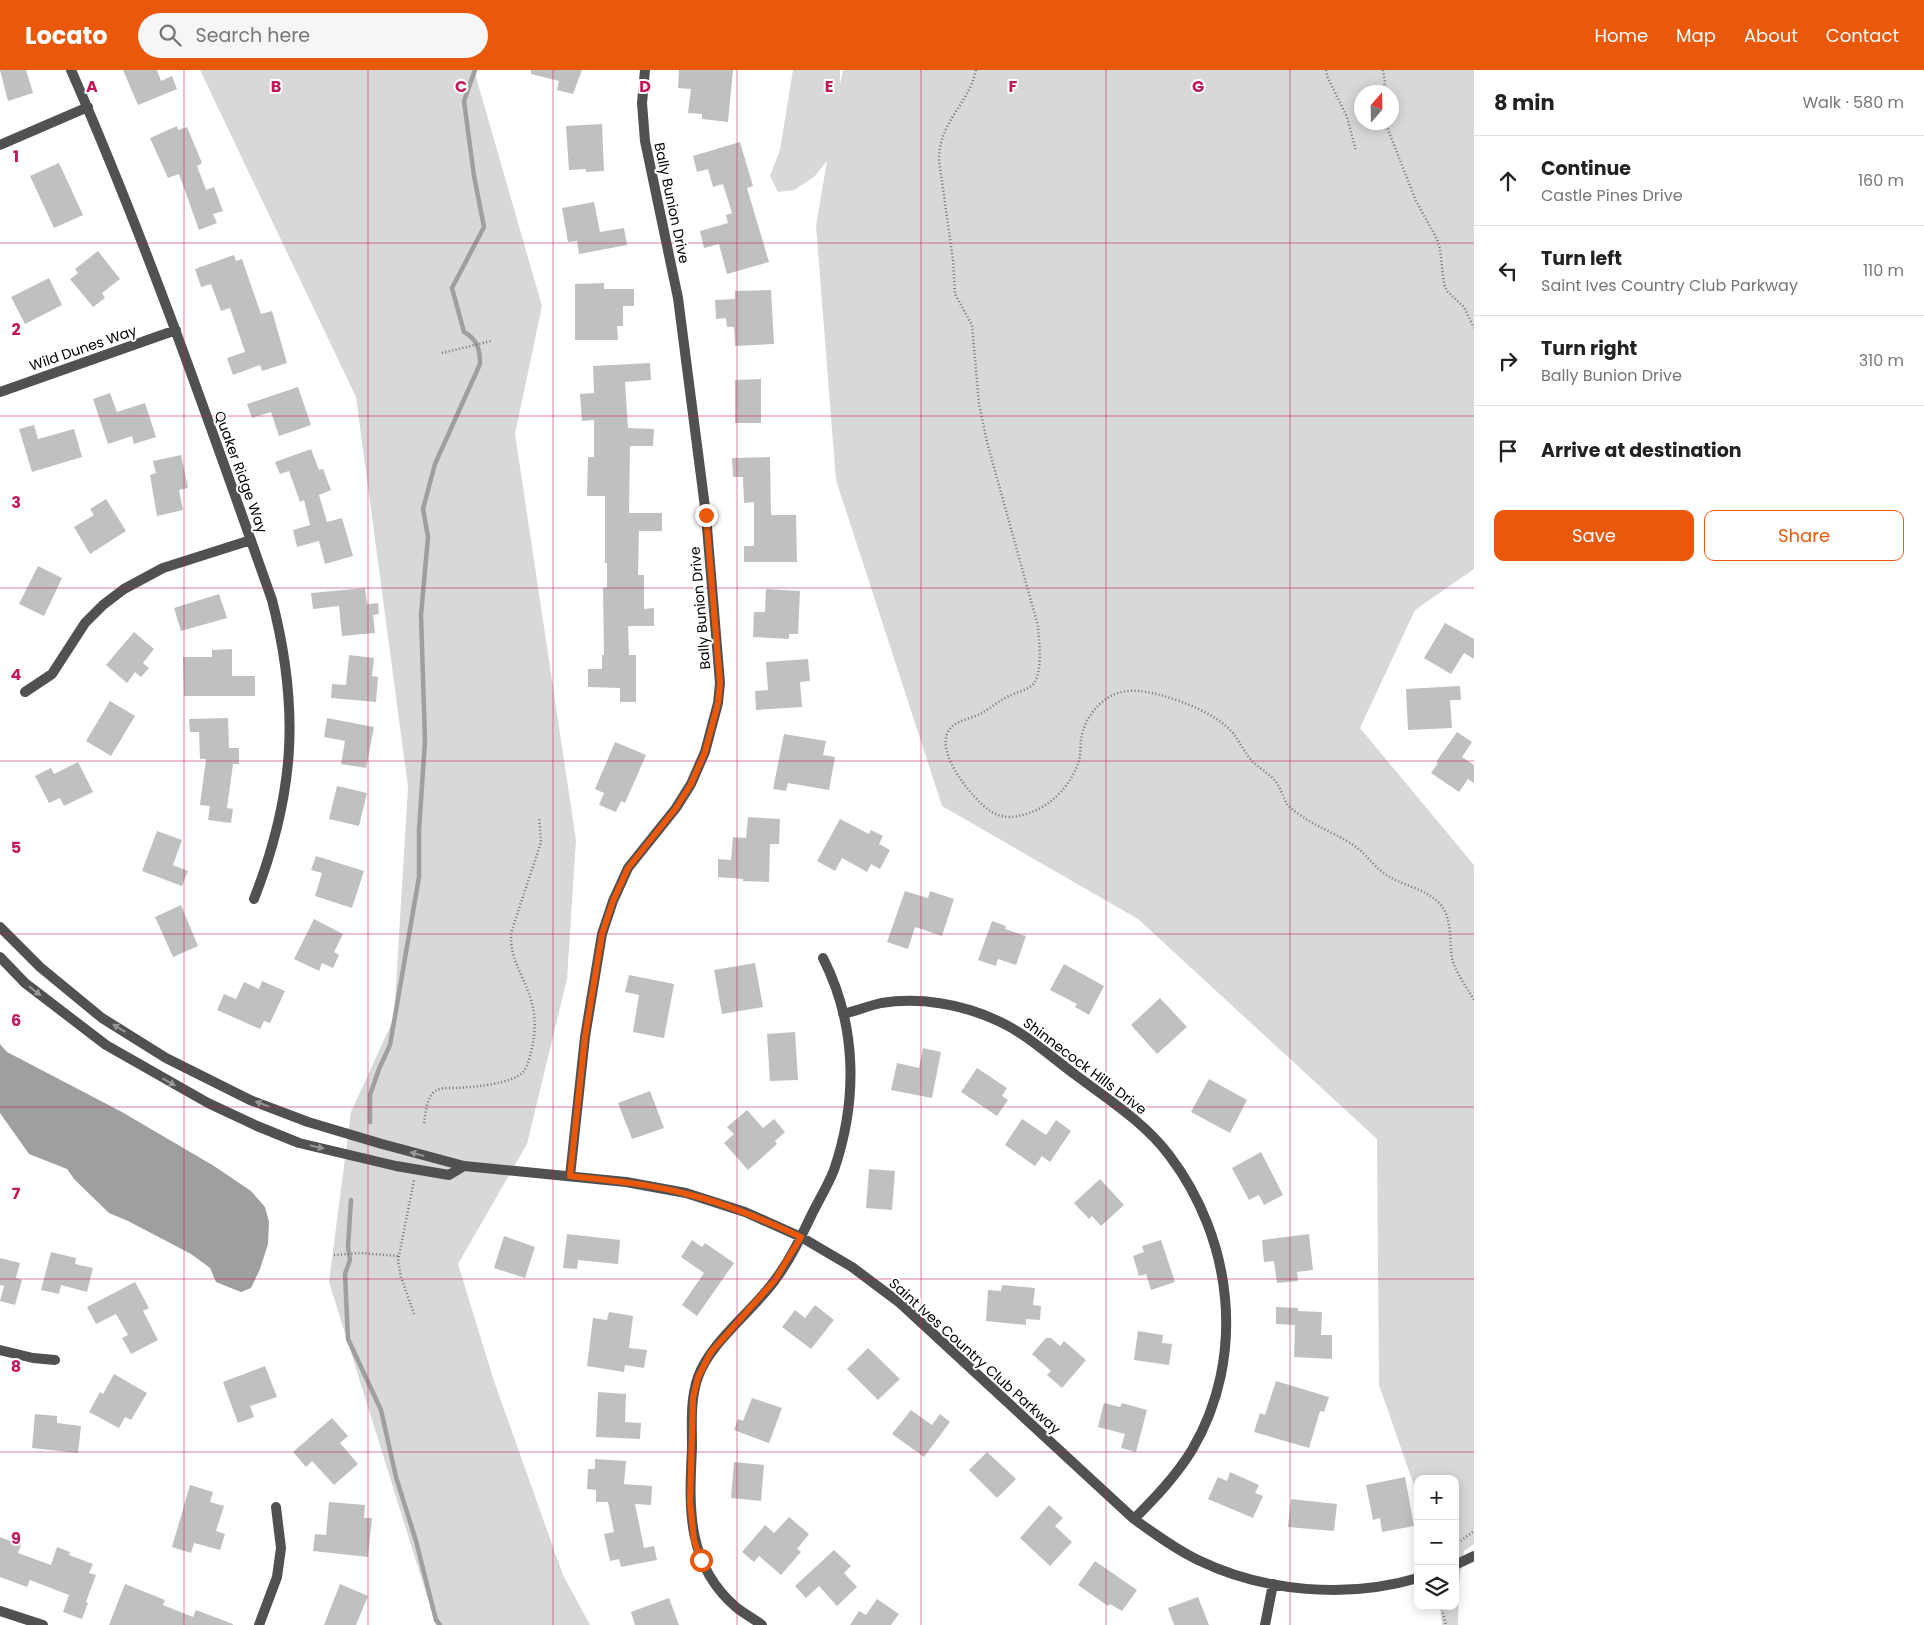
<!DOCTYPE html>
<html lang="en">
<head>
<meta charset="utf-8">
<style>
  body { margin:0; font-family:Poppins,sans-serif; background:#f6f6f6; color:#222 }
  .controls { position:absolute; right:15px; bottom:15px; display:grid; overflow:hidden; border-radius:10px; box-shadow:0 2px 12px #0003 }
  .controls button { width:45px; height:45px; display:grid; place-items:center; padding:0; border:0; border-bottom:1px solid #e0e0e0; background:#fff; color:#222; font:25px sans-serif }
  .compass { position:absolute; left:1354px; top:15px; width:45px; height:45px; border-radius:50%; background:#fff; box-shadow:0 2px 12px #0003; rotate:20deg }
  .stop { position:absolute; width:15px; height:15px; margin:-11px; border:4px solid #ea580c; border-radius:50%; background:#fff }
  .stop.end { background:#ea580c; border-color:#fff; box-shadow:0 1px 5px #0008 }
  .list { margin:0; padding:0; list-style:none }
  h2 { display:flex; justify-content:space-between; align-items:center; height:65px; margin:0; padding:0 20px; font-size:21px }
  h2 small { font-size:16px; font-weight:400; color:#767676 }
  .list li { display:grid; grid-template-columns:32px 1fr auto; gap:15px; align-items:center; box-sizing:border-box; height:90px; padding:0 20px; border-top:1px solid #e0e0e0 }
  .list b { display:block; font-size:19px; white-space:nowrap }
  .list p { margin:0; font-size:16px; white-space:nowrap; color:#767676 }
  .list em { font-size:16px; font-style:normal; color:#767676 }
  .actions { display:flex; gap:10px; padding:15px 20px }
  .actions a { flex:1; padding:11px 0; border:1px solid #ea580c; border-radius:10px; text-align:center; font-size:18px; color:#ea580c }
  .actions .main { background:#ea580c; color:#fff }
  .icon { flex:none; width:28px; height:28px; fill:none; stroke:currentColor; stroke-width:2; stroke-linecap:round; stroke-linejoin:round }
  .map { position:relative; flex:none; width:1474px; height:1555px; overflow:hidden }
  header { display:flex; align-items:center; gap:30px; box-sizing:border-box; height:70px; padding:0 25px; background:#ea580c; color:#fff }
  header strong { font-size:24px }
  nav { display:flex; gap:28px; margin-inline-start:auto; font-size:18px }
  .search { width:350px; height:45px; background:#f6f6f6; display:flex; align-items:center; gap:12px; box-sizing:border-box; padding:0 18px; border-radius:28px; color:#767676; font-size:19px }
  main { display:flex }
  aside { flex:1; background:#fff }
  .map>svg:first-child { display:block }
</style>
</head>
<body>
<header>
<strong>Locato</strong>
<div class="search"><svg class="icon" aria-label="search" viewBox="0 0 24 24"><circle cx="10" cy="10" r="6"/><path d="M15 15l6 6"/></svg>Search here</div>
<nav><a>Home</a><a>Map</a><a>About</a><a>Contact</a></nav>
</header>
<main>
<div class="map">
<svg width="1474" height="1555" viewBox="0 0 1474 1555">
  <rect width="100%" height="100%" fill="#fff"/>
  <!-- green -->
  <path fill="#d8d8d8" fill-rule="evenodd" d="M200 0H474L542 236 515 364 576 770 567 909 527 1074 458 1194 494 1311 563 1505 590 1555H436L329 1212 351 1042 394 948 408 717 356 327Z
    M793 0H840V15L843 0H1474V499L1415 540 1360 658 1474 795V1474L1464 1481 1459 1514 1458 1555H1442L1440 1536H1455V1409H1418V1427L1379 1315 1377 1069 1138 849 942 736 836 410 816 156 827 91 814 107 794 120 778 122 770 106 780 80ZM1362 22H1392V52H1362Z"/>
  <!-- water -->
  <path fill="#9f9f9f" d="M0 974 7 982 122 1042 214 1096 251 1121 265 1137 269 1152 268 1174 260 1199 251 1218 241 1222 216 1212 210 1198 191 1184 128 1151 109 1143 75 1110 67 1099 29 1084 0 1043Z"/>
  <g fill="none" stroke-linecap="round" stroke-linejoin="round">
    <!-- stream -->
    <path stroke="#9f9f9f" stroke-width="4.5" d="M370 1052V1025L379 999 390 975 419 807V760L425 671 421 545 428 467 423 439 435 394 480 294C480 279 477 269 464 262L452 218 484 157 474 106 464 31 475 0
      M351 1130 348 1177 350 1190 345 1204 348 1269 381 1340 396 1407 416 1471 436 1550 440 1555"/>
  </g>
  <!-- building -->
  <path fill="#c0c0c0" d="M0 0H26L33 23 8 31Z
    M123 0H157L161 11 172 6 177 19 138 35Z
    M531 0H582L573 24 557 20 559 11 531 4Z
    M679 0H733L728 52 702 49V44L688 43 691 19 678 18Z
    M602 54 604 101 586 102V99L569 100 566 56Z
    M177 56 178 60 187 57 202 93 197 96 206 120 214 117 223 141 213 144 217 153 199 160 179 104 168 108 150 68Z
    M740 72 753 116 747 118 769 192 727 204 719 174 704 178 700 161 728 153 726 145 732 143 723 114 713 117 708 99 697 102 693 86Z
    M59 93 83 145 54 158 30 106Z
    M594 132 600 162 624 158 627 175 579 184 577 171 568 172 562 138Z
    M98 181 120 209 102 223 105 228 93 237 70 209 78 203 75 199Z
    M234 185 236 191 242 189 261 244 272 241 287 293 262 301 260 295 233 305 227 288 245 282 230 238 221 241 211 214 201 217 195 199Z
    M49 208 62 235 25 254 11 227Z
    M604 213V219H634V236H623V256H617L618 270H575V214Z
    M771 220 774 274 735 276 734 257H727L726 248 716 249 715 230 735 229V221Z
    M650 293 651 310 625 312 628 358 654 359 653 376H630L629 443H662V461H639L638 505H644V539L654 538V556H628L629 585H636V632H620V618L588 617V599H602V585H604L603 518 607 517V493H605V426H587L588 387H594V350L582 351 580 324 594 323 593 296Z
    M761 309V353H735V310Z
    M298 317 311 355 279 366 271 342 252 348 247 334Z
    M110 323 117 342 145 333 156 367 134 374 132 366 108 374 93 329Z
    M34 355 38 369 74 359 82 387 32 402 19 359Z
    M311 379 319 400 323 399 331 420 319 425 327 452 342 448 353 486 325 494 319 471 297 477 293 460 310 455 304 430 300 432 289 401 280 404 275 392Z
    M181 385 188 418 179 420 183 440 157 446 150 405 156 403 153 391Z
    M770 387 771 445H796L797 492H744V476H754V432L744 433 743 407H733L732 388Z
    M106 429 126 461 90 484 74 457 94 445 90 439Z
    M38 496 62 508 44 546 19 534Z
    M365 518 367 534 378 533 379 544 373 545 375 563 342 566 339 536 313 539 311 523Z
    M766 519 800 521 798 564H789V569L753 567 754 542H765Z
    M219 524 227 548 181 561 174 538Z
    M1445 553 1474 569V589L1464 583 1451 604 1424 588Z
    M134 562 154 579 143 593 149 598 141 607 135 602 127 613 106 595Z
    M232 579V606H255V626H184L183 587H212V580Z
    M349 585 374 588 372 606 378 607 376 632 331 628 332 614 346 615Z
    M808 589 810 611 800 612 802 637 756 640 755 621 768 620 766 592Z
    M1460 616 1461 630H1450L1452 658 1408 660 1406 619Z
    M110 631 135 646 111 686 86 671Z
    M228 648 229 678H239V694H233L227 738 233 739 231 753 208 750 210 736 200 735 206 689H200L199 662H190L189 649Z
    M327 648 374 657 366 698 341 694 345 671 324 667Z
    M1457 662 1472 672 1462 687 1474 695V713L1468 709 1459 722 1431 703 1438 693 1436 692Z
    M784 664 826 671 823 685 835 687 829 720 788 713 786 721 773 719Z
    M615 672 646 685 625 733 621 731 616 742 599 735 604 723 595 719Z
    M78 692 93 722 64 736 60 728 49 733 35 706 51 698 54 704Z
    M337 716 367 723 359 756 329 749Z
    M748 747 780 749 779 774H770L769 812 743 811V809L718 807V789L731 790 733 767 746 768Z
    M840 749 869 764 871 760 883 766 879 774 890 780 880 799 871 794 867 802 842 788 835 801 817 791Z
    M157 761 182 770 173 795 188 801 182 816 142 801Z
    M316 786 364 801 352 838 315 826 322 803 311 800Z
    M905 821 928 828 930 821 954 829 942 866 915 857 908 879 887 872Z
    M181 835 198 876 173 887 155 847Z
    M314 849 343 864 334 882 339 885 333 898 322 893 319 901 294 889Z
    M992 851 1006 856 1005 859 1026 866 1016 895 998 889 996 896 978 890Z
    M755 893 763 937 722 944 714 900Z
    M1064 894 1104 916 1089 945 1075 937 1077 934 1050 920Z
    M629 905 674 914 664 968 633 962 639 925 625 922Z
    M262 911 285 921 270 953 264 951 260 959 217 940 224 924 236 929 244 912 259 919Z
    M1160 928 1187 957 1157 984 1131 955Z
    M795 962 798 1010 770 1011 767 964Z
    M923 978 941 982 932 1028 891 1020 897 993 919 998Z
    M977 998 1007 1018 1002 1026 1008 1030 997 1046 961 1022Z
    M1209 1009 1247 1030 1230 1063 1191 1042Z
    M650 1021 664 1058 632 1069 618 1033Z
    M747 1040 763 1058 774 1049 785 1062 775 1071 777 1074 748 1100 724 1073 734 1064 727 1057Z
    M1022 1049 1046 1065 1056 1050 1071 1061 1050 1092 1042 1086 1035 1096 1005 1075Z
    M1261 1082 1283 1125 1264 1135 1259 1125 1249 1130 1232 1098Z
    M869 1099 895 1101 892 1140 866 1138Z
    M1100 1109 1124 1135 1101 1156 1092 1146 1089 1149 1074 1133Z
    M567 1164 620 1170 618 1194 578 1190 577 1199 563 1198Z
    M1309 1164 1313 1200 1297 1202 1298 1211 1277 1213 1274 1191 1264 1192 1262 1170Z
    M504 1166 535 1177 525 1208 494 1198Z
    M692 1170 702 1177 705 1173 734 1193 697 1246 682 1235 704 1203 681 1187Z
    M1161 1170 1175 1212 1151 1220 1146 1204 1139 1206 1133 1186 1144 1182 1142 1176Z
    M51 1182 76 1188 75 1194 93 1198 87 1222 61 1215 59 1224 41 1220Z
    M0 1188 20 1193 16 1208 22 1210 15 1235 0 1231 4 1216 0 1215Z
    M135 1212 149 1238 143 1241 158 1270 131 1284 122 1268 128 1265 116 1244 96 1254 87 1237Z
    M1002 1215 1035 1218 1033 1235 1041 1236 1040 1250 1026 1249V1255L986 1251 988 1220 1001 1221Z
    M815 1235 834 1250 811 1279 782 1257 795 1240 805 1248Z
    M1276 1237 1298 1238V1241L1322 1242 1321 1265H1332V1289L1294 1287 1295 1255 1276 1254Z
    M609 1242 633 1246 629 1278 647 1280 644 1298 625 1295 624 1302 587 1296 593 1248 607 1250Z
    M1138 1261 1163 1265 1162 1273 1172 1274 1169 1295 1134 1290Z
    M1046 1268H1051L1060 1276 1064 1271 1086 1290 1062 1318 1047 1305 1051 1301 1032 1284Z
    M868 1278 900 1309 878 1330 847 1299Z
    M265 1296 277 1327 250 1336 254 1347 238 1353 223 1312Z
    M114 1304 147 1323 131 1350 125 1347 119 1358 89 1342 100 1322 103 1324Z
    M1276 1311 1329 1327 1324 1342 1320 1341 1309 1378 1254 1362 1260 1343 1265 1345Z
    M598 1322 626 1324 625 1352 641 1353 640 1369 596 1367Z
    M752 1328 782 1338 769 1373 734 1360 738 1349 743 1351Z
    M1104 1333 1120 1337 1122 1333 1147 1340 1136 1382 1121 1378 1125 1364 1098 1357Z
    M911 1340 932 1355 940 1344 950 1352 924 1387 892 1364Z
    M35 1344 57 1346V1353L81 1356 78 1383 32 1378Z
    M332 1348 348 1366 340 1373 358 1394 334 1415 312 1391 306 1397 293 1382Z
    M987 1382 1016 1409 997 1428 969 1400Z
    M595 1389 626 1391 624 1414 652 1416 651 1435 635 1434 644 1478 654 1476 657 1490 621 1497 619 1489 610 1491 604 1464 614 1462 608 1432H596V1420L587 1419 588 1399H595Z
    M734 1392 764 1395 761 1431 731 1428Z
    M1230 1402 1259 1415 1255 1423 1263 1426 1253 1448 1208 1429 1218 1407 1227 1411Z
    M1405 1407 1414 1456 1382 1462 1380 1448 1373 1450 1366 1415Z
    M190 1415 213 1422 210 1432 224 1436 216 1461 225 1464 220 1480 194 1473 191 1483 172 1477Z
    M1291 1429 1337 1434 1334 1461 1288 1457Z
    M329 1432 365 1435 364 1448H372L368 1487 313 1481 315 1464 326 1465Z
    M1049 1435 1063 1448 1055 1456 1072 1472 1050 1496 1020 1468Z
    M789 1447 809 1464 797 1479 801 1482 781 1505 759 1486 754 1492 742 1482 765 1455 774 1463Z
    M0 1467 21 1475 18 1483 51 1495 57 1477 70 1482 69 1485 93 1494 89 1503 96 1505 86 1532 88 1533 82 1549 63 1542 69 1525 30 1510 27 1517 0 1507Z
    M834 1480 851 1496 844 1503 857 1517 837 1536 819 1516 806 1528 795 1516Z
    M1095 1491 1137 1520 1122 1541 1110 1534 1108 1536 1078 1515Z
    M125 1514 165 1530 163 1535 193 1547 196 1540 233 1554V1555H109Z
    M340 1514 368 1526 356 1555H324Z
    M1198 1527 1209 1555H1174L1168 1538Z
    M669 1528 679 1555H635L631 1542Z
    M877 1529 899 1544 891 1555H850L859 1541 866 1545Z"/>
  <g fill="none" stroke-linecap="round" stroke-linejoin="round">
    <!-- path -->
    <path stroke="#737373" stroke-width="2.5" stroke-dasharray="1 2.5" stroke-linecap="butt" d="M976 0C969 34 939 51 939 90L953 190 955 224 972 255 979 334 987 372 1038 556C1039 570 1043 601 1034 613 1029 620 1016 622 1009 626 998 631 990 639 980 644 972 648 961 650 954 655 931 672 961 712 974 726 984 737 994 747 1010 747 1041 745 1067 723 1078 694 1081 687 1080 678 1081 670 1083 652 1096 633 1113 625 1127 618 1146 621 1160 625 1183 631 1216 644 1232 662 1239 671 1244 681 1251 690 1259 698 1270 704 1276 712 1281 719 1283 727 1287 734 1292 740 1300 745 1306 749 1322 759 1341 766 1356 777 1368 786 1376 799 1388 806 1404 816 1426 819 1439 833 1454 848 1448 874 1453 892 1458 906 1467 918 1474 930
      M1326 0 1327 6 1347 47 1356 81
      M1383 0 1385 12 1383 22
      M1385 52 1416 131 1437 169 1440 179 1444 214 1447 221 1464 237 1474 258
      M442 283 491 271
      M424 1053C426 1042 426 1029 435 1021 441 1017 451 1018 457 1018 474 1017 512 1014 523 1002 529 995 531 982 533 973 536 957 535 939 529 924 521 901 510 889 511 863L541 772 539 747
      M334 1185 361 1183 398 1186
      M414 1244 401 1207 398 1191 414 1110
      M1455 1475 1474 1461
      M1441 1536 1446 1555"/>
    <!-- street -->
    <path stroke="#515151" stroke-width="10" d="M71 0C147 173 209 352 272 530 300 639 295 724 254 829
      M0 75 88 37
      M0 322 176 260
      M25 622 52 604 85 553 103 535 124 519 163 498 251 470
      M0 857 40 897 102 948 166 988 250 1030 308 1052 382 1074 464 1096 626 1112 686 1123 745 1142 801 1167 852 1197 900 1233 1134 1449C1155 1464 1175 1479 1198 1490 1264 1522 1347 1529 1418 1508
      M0 887 25 913 106 975 208 1033 257 1056 299 1073 396 1096 449 1105 464 1096
      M843 944C856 941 868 936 881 933 920 927 961 934 996 950 1026 963 1051 987 1077 1006 1109 1030 1145 1053 1169 1085 1233 1169 1247 1287 1192 1380 1176 1406 1155 1428 1134 1449
      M570 1106 585 967 602 864 613 831 628 798 676 738 691 714 705 682 718 633 720 613 706 445 678 228 645 71 642 33 645 0
      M0 1280 33 1288 55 1290
      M1455 1495 1474 1486
      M0 1541 43 1555
      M259 1555 277 1507 281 1478 276 1437
      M762 1555C754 1549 745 1544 737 1538 686 1495 689 1438 692 1378 692 1355 690 1329 698 1307 710 1272 753 1241 775 1210 790 1190 801 1167 812 1144 819 1130 828 1115 834 1100 858 1030 857 955 823 888
      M1265 1555 1273 1514"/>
  </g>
  <!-- one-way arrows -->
  <defs><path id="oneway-solid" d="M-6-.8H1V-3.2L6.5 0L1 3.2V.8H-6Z" transform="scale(1.25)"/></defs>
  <g fill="#979797">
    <use href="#oneway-solid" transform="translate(35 921) rotate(38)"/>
    <use href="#oneway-solid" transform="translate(119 958) rotate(-148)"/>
    <use href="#oneway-solid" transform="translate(169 1012) rotate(29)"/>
    <use href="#oneway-solid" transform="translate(262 1034) rotate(-159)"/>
    <use href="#oneway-solid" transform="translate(317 1077) rotate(13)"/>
    <use href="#oneway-solid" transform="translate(417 1084) rotate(-165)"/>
  </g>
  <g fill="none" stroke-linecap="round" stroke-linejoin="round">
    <!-- route -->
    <path stroke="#ea580c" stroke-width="6" d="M701 1490 694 1470 690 1432 693 1328 698 1307 711 1282 775 1210 801 1167C764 1150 727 1134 687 1124 649 1114 609 1110 570 1106L585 967 602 864 613 831 628 798 676 738 691 714 705 682 718 633 720 613 706 445"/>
  </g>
  <!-- grid -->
  <path fill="none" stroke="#c2185b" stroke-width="1" stroke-opacity="0.55" d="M184 0V1555M368 0V1555M553 0V1555M737 0V1555M921 0V1555M1106 0V1555M1290 0V1555M0 173H1474M0 346H1474M0 518H1474M0 691H1474M0 864H1474M0 1037H1474M0 1209H1474M0 1382H1474"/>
  <g text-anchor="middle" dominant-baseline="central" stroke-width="4" stroke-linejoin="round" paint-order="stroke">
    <!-- street labels -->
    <g font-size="14" fill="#000" stroke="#fff">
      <text transform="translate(672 133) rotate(78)">Bally Bunion Drive</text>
      <text transform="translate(83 278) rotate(-19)">Wild Dunes Way</text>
      <text transform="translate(241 402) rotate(70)">Quaker Ridge Way</text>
      <text transform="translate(700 538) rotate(-95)">Bally Bunion Drive</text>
      <text transform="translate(1085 996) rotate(37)">Shinnecock Hills Drive</text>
      <text transform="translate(975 1286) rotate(42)">Saint Ives Country Club Parkway</text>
    </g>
  </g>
  <g font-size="16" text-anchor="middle" font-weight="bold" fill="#c2185b" stroke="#fff" stroke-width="4" stroke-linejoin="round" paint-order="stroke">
    <text x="92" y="22">A</text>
    <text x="276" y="22">B</text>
    <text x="461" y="22">C</text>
    <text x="645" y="22">D</text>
    <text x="829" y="22">E</text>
    <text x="1013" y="22">F</text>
    <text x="1198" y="22">G</text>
    <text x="16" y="92">1</text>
    <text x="16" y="265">2</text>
    <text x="16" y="438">3</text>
    <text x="16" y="610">4</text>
    <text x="16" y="783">5</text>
    <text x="16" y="956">6</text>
    <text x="16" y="1129">7</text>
    <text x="16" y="1302">8</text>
    <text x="16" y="1474">9</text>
  </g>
</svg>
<div class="controls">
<button>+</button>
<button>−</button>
<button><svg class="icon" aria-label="layers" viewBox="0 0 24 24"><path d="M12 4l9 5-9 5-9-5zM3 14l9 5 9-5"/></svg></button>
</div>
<svg class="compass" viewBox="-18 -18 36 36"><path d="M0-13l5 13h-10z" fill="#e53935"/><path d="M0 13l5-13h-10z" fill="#767676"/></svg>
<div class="stop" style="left:701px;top:1490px"></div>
<div class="stop end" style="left:706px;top:445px"></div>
</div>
<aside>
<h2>8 min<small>Walk · 580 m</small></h2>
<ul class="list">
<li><svg class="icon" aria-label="ahead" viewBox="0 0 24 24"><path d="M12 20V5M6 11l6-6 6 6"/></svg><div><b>Continue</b><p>Castle Pines Drive</p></div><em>160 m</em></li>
<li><svg class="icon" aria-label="left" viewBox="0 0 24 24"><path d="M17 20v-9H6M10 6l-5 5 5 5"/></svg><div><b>Turn left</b><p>Saint Ives Country Club Parkway</p></div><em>110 m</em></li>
<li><svg class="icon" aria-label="right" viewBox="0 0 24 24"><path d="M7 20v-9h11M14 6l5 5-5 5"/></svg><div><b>Turn right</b><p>Bally Bunion Drive</p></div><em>310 m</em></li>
<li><svg class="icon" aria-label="arrive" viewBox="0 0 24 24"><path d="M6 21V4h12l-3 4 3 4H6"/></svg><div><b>Arrive at destination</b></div></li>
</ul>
<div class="actions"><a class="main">Save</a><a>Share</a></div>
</aside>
</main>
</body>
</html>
